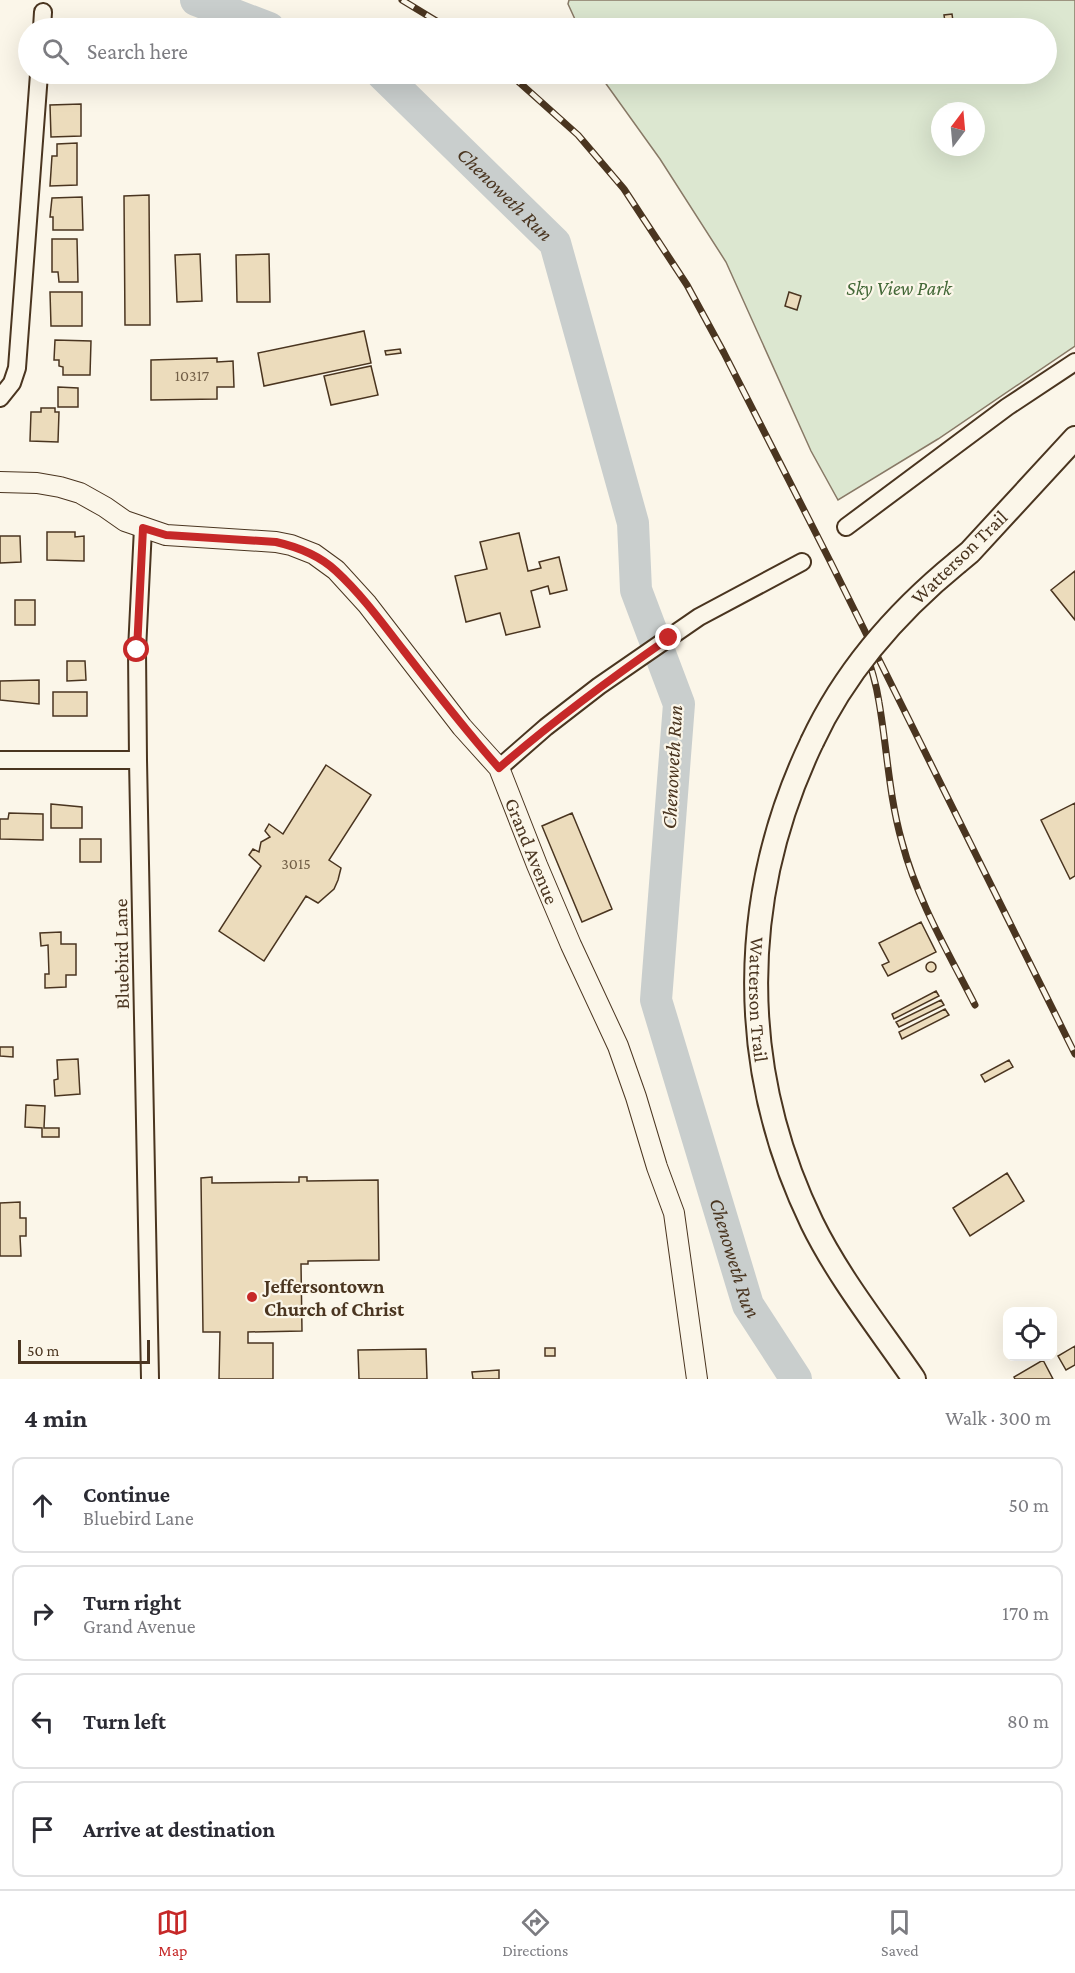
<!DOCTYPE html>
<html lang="en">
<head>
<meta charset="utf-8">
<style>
  body { margin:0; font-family:"Crimson Pro",serif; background:#f7f7f7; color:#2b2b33 }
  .controls { position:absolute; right:18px; bottom:18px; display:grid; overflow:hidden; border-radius:12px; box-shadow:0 6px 24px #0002 }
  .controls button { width:54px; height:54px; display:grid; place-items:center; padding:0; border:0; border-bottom:2px solid #e1e1e2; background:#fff; color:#2b2b33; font:30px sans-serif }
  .compass { position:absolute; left:931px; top:102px; width:54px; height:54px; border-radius:50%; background:#fff; box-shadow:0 6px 24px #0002; rotate:16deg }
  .scale { position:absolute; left:18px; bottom:15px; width:132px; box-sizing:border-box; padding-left:6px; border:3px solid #4a3520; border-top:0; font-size:16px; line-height:21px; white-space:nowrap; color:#4a3520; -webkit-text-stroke:4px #fbf6e9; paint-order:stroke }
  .stop { position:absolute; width:18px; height:18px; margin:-14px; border:4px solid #c62828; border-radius:50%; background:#fff }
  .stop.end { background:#c62828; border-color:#fff; box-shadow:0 2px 6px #0008 }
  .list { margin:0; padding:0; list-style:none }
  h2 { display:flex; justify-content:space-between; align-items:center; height:78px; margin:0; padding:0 24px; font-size:26px }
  h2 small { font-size:20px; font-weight:400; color:#7c7c81 }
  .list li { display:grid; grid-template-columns:39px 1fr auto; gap:18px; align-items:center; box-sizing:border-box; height:96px; margin:0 12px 12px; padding:0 12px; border:2px solid #e1e1e2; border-radius:12px }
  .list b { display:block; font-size:22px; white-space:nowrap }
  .list p { margin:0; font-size:20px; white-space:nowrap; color:#7c7c81 }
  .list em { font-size:20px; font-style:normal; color:#7c7c81 }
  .icon { flex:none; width:33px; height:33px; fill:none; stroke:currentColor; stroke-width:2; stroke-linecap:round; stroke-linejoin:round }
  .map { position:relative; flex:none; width:1075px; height:1379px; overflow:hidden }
  .search { position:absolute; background:#fff; box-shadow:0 6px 24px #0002; left:18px; right:18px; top:18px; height:66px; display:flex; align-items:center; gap:15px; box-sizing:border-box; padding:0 21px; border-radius:33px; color:#7c7c81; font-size:22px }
  .sheet { height:510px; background:#fff }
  nav { display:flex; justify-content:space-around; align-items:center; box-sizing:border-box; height:84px; border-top:2px solid #e1e1e2; background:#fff; font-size:16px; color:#7c7c81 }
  nav a { display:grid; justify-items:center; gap:3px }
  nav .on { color:#c62828 }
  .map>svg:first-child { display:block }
</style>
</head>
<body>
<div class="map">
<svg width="1075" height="1379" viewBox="0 0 1075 1379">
  <rect width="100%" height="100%" fill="#fbf6e9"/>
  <!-- green -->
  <path fill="#dce7d0" stroke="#887966" stroke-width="1.5" fill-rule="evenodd" d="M569 0H1075V346L938 439 838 500 811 451 726 262 660 159 599 74H1046V28H579L568 4ZM940 111H976V147H940Z"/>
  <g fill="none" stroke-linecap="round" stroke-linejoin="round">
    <!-- river -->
    <g stroke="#c9cecd" stroke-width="32">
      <path d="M196 0 269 28"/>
      <path id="s1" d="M382 74 555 243 633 523 636 590 679 704 656 1000 748 1305 796 1379"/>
    </g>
  </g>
  <!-- building -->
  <path fill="#ecdcbc" stroke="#4a3520" stroke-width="1.5" d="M952 14 954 28H946L944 15Z
    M81 104V136L51 137 50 105Z
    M77 143V185L50 186 52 156H57V144Z
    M149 195 150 325H125L124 196Z
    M82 197 83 230H53V217H50L52 198Z
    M52 239H77L78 282H59L58 272H52Z
    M200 254 202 301 177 302 175 255Z
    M269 254 270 302H237L236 255Z
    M50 292H82V326H51Z
    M789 292 801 296 797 310 785 306Z
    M364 331 371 363 264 386 258 353Z
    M55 340 91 341 90 375H63V367L59 366V360H54Z
    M400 349 401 353 386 355 385 351Z
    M217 358V362L233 361 234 387H217V399L151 400V360Z
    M371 366 378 395 331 405 324 376Z
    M58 387 78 388V407H58Z
    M41 408H55V412H59L58 442 30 441 31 412H41Z
    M47 532H75V537L84 536V561L47 560Z
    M519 533 528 571 541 568 539 562 559 557 567 590 550 594 548 586 531 591 540 627 506 635 500 613 466 622 455 576 487 569 480 542Z
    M0 536H20L21 562 0 563Z
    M1075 571V620L1051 590Z
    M15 600H35V625H15Z
    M67 661H85L86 680 67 681Z
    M39 680V704L0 700V681Z
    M53 692H87V716H53Z
    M326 765 371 795 329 860 341 868 338 880 334 889 318 903 306 896 264 961 219 931 261 866 249 855 253 849 259 852 261 842 270 837 265 831 269 824 283 834Z
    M1075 803V876L1070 879 1041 820Z
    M51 804 82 807V828H51Z
    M9 813 43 814V840L0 839V819H8Z
    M572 813 612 909 582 922 542 826Z
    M80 839H101V862H80Z
    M921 922 936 952 888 976 882 965 889 962 879 943Z
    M61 932V944H76V975H66V987L45 988V974H49L48 945 41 946 40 933Z
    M926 967a5 5 0 1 1 10 0a5 5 0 1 1-10 0Z
    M936 991 939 996 894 1019 892 1014Z
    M941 1000 944 1005 899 1027 896 1022Z
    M945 1009 949 1015 902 1039 899 1032Z
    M0 1047H13V1057L0 1056Z
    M78 1059 80 1094 55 1096 54 1080 58 1079 57 1060Z
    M1009 1060 1013 1067 985 1082 981 1075Z
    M26 1105 45 1106 44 1128H59V1137H42V1128L25 1127Z
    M1007 1173 1024 1201 970 1236 953 1208Z
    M212 1177V1183L299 1182V1177H307V1181L378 1180 379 1260 308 1261V1264H301L302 1331 248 1332V1343H273V1379H219L220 1332H203L201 1178Z
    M20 1202V1218H26V1236H20L21 1256H0V1203Z
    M1075 1346V1365L1066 1370 1058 1356Z
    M545 1348H555V1356H545Z
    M426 1349 427 1379H359L358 1350Z
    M1043 1360 1053 1379H1015L1014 1377Z
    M499 1370V1379H473L472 1372Z"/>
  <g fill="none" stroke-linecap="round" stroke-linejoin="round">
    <!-- minor casing -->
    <g stroke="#4a3520" stroke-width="20">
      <path id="minor" d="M42 28 43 12
        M0 398 12 383 17 368 39 74
        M846 527 1007 407 1075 362
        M143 528 137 650 138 760 150 1379
        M0 760H138
        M499 768 546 727 599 686 699 617 802 562"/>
    </g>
    <!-- tertiary casing -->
    <g stroke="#4a3520" stroke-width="22">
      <path id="tertiary" d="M0 482 37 483 60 487 80 493 105 507 125 521 166 535 276 542 291 545 314 554 336 570 367 604 462 727 499 768 537 865 571 945 618 1046 636 1097 657 1167 674 1213 697 1379"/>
    </g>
    <!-- secondary casing -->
    <g stroke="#4a3520" stroke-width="26">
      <g id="secondary">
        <path d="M958 562 970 552 1075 438"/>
        <path id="s2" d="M812 742C738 897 737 1068 812 1223 839 1278 879 1328 914 1379"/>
      </g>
    </g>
    <!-- minor -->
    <use href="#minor" stroke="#fbf6e9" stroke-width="16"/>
    <!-- tertiary -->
    <use href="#tertiary" stroke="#fbf6e9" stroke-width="20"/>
    <!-- secondary -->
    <use href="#secondary" stroke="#fbf6e9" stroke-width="22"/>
    <!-- rail casing -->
    <g stroke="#4a3520" stroke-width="7">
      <path id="rail" d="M402 0 448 28
        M510 74 578 135 624 189 687 285 724 353 830 561 1075 1054
        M863 644C870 663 876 682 879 702 887 748 889 797 902 842 917 900 948 952 975 1005"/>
    </g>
    <!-- rail -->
    <use href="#rail" stroke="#fbf6e9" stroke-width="4.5" stroke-dasharray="14" stroke-linecap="butt"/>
    <!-- secondary-bridge casing -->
    <g stroke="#4a3520" stroke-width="26" stroke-linecap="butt">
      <path id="secondary-bridge" d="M812 742C845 671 898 611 958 562"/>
    </g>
    <!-- secondary-bridge -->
    <use href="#secondary-bridge" stroke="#fbf6e9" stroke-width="22"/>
  </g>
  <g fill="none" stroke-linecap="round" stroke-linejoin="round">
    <!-- route -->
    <path stroke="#c62828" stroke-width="8" d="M137 650 143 528 166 535 276 542C298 547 319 555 336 571 362 595 383 624 404 651 435 691 466 731 499 768 553 721 610 679 669 638"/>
  </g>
  <!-- markers -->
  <circle fill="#c62828" stroke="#fbf6e9" stroke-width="2" cx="252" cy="1297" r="6"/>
  <g text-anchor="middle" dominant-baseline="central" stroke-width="4.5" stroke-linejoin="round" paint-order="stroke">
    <!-- number labels -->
    <g font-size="16" fill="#725f47">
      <text x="192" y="375">10317</text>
      <text x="296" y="863">3015</text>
    </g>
    <!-- park labels -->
    <g font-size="20" font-style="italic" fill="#436837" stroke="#fbf6e9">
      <text x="899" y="288">Sky View Park</text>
    </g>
    <!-- street labels -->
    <g font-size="20" fill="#4a3520" stroke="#fbf6e9">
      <text transform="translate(959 557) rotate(-44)">Watterson Trail</text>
      <text transform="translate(532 851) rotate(68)">Grand Avenue</text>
      <text transform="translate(121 954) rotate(-91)">Bluebird Lane</text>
      <text stroke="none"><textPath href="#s2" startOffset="266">Watterson Trail</textPath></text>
    </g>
    <!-- poi labels -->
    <g font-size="20" font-weight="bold" fill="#4a3520" stroke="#fbf6e9" text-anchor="start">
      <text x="264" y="1286">Jeffersontown<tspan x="264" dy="23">Church of Christ</tspan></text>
    </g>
    <!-- water labels -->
    <g font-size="21" font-style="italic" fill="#4a3520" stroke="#fbf6e9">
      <text stroke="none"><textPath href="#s1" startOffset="172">Chenoweth Run</textPath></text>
      <text transform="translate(672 767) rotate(-87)">Chenoweth Run</text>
      <text stroke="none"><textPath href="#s1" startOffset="1288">Chenoweth Run</textPath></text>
    </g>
  </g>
</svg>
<div class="controls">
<button><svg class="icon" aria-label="locate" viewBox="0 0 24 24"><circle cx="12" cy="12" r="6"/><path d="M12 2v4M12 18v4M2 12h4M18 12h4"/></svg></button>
</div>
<svg class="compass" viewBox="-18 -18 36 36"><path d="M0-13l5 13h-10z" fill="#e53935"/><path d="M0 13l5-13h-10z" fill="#7c7c81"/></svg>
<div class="scale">50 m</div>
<div class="stop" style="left:137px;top:650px"></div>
<div class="stop end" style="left:669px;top:638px"></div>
<div class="search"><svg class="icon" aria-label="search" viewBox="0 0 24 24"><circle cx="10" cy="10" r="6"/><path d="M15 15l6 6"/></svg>Search here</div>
</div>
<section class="sheet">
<h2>4 min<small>Walk · 300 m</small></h2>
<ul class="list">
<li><svg class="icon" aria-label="ahead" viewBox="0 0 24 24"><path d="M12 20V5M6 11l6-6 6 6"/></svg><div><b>Continue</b><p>Bluebird Lane</p></div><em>50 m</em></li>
<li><svg class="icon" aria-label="right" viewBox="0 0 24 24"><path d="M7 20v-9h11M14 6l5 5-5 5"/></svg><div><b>Turn right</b><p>Grand Avenue</p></div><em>170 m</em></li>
<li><svg class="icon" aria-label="left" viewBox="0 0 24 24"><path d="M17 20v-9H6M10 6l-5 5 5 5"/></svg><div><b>Turn left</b></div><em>80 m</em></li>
<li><svg class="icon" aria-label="arrive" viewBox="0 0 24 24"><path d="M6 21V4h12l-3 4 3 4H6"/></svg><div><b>Arrive at destination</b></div></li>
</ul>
</section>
<nav>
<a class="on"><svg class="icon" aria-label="map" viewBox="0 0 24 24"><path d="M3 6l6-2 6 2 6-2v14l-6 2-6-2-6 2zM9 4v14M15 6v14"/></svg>Map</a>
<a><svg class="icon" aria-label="directions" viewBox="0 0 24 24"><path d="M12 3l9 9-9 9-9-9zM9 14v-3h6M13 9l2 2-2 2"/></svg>Directions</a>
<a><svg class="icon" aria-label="saved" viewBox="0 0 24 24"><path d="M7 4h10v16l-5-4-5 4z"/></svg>Saved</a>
</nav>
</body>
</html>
